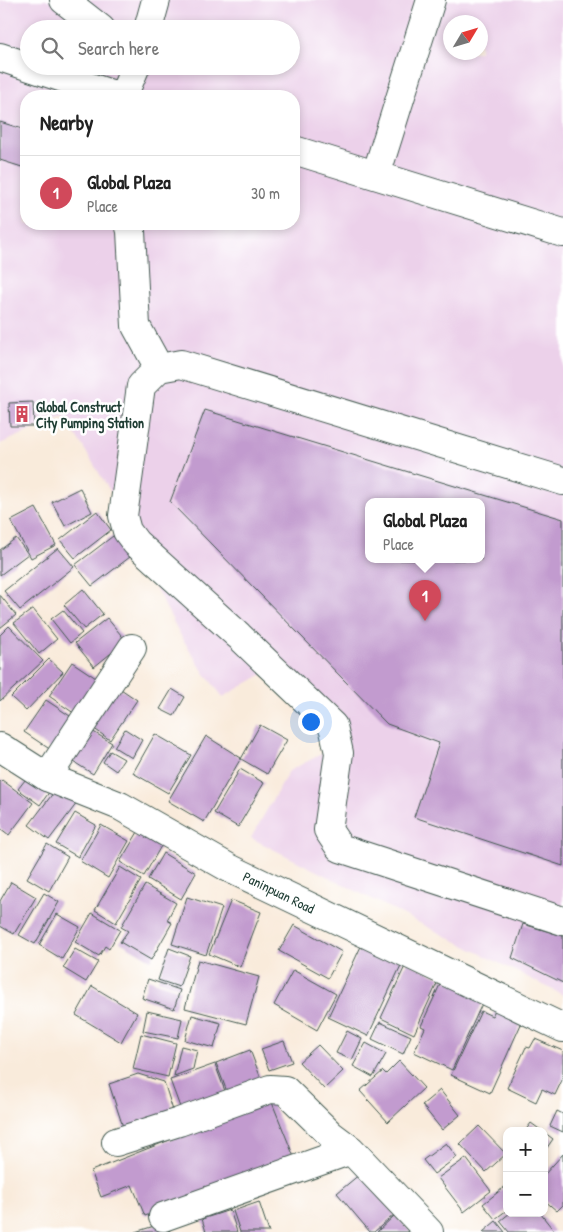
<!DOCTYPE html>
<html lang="en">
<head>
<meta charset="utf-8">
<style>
  body { margin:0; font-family:"Patrick Hand",sans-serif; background:#f2f2f2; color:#222 }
  .controls { position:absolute; right:15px; bottom:15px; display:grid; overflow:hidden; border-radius:10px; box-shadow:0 2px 8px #0003 }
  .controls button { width:45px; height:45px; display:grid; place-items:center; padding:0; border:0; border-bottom:1px solid #e0e0e0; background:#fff; color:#222; font:25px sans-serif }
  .compass { position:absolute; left:443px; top:15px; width:45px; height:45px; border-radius:50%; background:#fff; box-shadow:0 2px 8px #0003; rotate:52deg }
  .you { position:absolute; left:310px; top:721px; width:18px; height:18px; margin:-12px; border:4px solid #fff; border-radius:50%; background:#1a73e8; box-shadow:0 0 0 8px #1a73e833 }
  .badge { display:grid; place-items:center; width:32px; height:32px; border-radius:50%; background:#d1495b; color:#fff; font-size:16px; font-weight:700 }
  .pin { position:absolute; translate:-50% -41px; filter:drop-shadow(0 1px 2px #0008) }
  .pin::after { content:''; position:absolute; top:26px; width:18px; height:15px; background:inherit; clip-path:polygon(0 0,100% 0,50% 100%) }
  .popup { position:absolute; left:365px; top:498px; width:120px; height:65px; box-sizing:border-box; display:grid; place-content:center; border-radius:10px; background:#fff; filter:drop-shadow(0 1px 4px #0005); font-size:16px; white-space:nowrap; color:#767676 }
  .popup b { font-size:19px; color:#222 }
  .popup::after { content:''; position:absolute; left:50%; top:100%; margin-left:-10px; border:10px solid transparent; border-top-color:#fff }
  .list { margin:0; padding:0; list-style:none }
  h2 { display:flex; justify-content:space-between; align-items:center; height:65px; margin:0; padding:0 20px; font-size:21px }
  h2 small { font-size:16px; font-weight:400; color:#767676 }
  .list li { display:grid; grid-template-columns:32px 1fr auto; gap:15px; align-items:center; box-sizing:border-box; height:75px; padding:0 20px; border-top:1px solid #e0e0e0 }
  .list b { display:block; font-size:19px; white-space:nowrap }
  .list p { margin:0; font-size:16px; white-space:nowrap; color:#767676 }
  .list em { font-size:16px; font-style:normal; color:#767676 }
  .icon { flex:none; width:28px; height:28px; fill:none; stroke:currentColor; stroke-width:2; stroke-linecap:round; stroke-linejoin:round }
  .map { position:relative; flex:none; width:563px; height:1232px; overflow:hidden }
  .search { position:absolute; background:#fff; box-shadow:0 2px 8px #0003; left:20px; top:20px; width:280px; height:55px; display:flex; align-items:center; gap:12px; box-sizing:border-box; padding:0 18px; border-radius:28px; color:#767676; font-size:19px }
  .panel { position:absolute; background:#fff; box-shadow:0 2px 8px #0003; left:20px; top:90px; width:280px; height:140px; border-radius:20px }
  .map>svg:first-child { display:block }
</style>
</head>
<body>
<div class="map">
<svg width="563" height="1232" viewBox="0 0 563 1232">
  <rect width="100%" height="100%" fill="#fff"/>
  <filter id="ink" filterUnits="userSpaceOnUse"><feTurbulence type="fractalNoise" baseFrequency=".02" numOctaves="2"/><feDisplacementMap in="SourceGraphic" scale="10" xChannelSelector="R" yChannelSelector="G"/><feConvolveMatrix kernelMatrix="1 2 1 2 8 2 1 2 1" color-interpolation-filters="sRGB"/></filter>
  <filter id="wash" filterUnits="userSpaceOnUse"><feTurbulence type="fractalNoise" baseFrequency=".0096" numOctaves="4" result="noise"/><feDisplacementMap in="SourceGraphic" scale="20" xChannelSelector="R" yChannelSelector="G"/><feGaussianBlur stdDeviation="1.12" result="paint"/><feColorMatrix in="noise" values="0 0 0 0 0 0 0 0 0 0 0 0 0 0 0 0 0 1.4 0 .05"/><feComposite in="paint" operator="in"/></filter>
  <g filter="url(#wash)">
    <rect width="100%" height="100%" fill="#f9ebdb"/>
    <!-- built -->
    <path fill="#ecd1ea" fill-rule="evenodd" d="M0 0H563V995L251 838 289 771 335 747 263 674 223 697 205 674 182 638 147 572 112 494 64 416 0 444ZM450 22H480V52H450ZM29 29H291V66H29ZM26 96H294V224H26ZM369 502H481V560H369Z"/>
    <g id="blocks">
      <!-- building -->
      <path fill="#c29bcf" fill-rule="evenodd" d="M0 122 26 130 25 168 0 160Z
        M33 402 34 426H10L9 403Z
        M205 410 563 519V866L414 817 439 743 387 724 170 502ZM369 502H481V560H369Z
        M80 488 92 512 65 526 52 502Z
        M36 508 56 545 31 558 11 521Z
        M97 511 111 530 75 558 60 540Z
        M113 536 130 557 92 586 75 565Z
        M16 538 28 554 0 575V550Z
        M58 548 74 567 20 610 4 591Z
        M83 589 103 614 84 629 64 605Z
        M0 595 16 615 0 628Z
        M33 609 57 639 39 654 14 623Z
        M63 610 82 633 70 643 51 619Z
        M107 618 126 641 94 667 75 643Z
        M9 626 43 661 0 701V635Z
        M49 659 63 672 26 711 11 697Z
        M72 662 102 682 78 716 49 696Z
        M118 687 137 700 110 740 86 723Z
        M172 689 185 697 174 716 160 709Z
        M46 700 76 720 54 752 24 732Z
        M260 725 287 740 267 774 241 759Z
        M85 727 112 743 93 774 66 757Z
        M125 729 142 740 132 758 114 747Z
        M155 734 191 755 168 793 133 773Z
        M206 736 241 758 204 822 168 801Z
        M110 751 124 759 116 771 103 762Z
        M240 769 264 783 238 827 214 813Z
        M29 775 50 791 40 805 18 789Z
        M2 780 33 803 9 835 0 828V782Z
        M57 788 77 803 49 840 29 825Z
        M75 813 96 825 78 857 56 844Z
        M101 825 129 841 108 878 80 861Z
        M138 832 161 846 144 876 120 862Z
        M47 844 68 857 49 891 27 878Z
        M163 853 196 873 181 899 148 879Z
        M120 867 141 880 116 923 95 910Z
        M11 882 36 897 14 934 0 926V901Z
        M145 885 176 903 167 920 172 923 151 960 120 942 128 931 121 927Z
        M44 893 59 902 35 944 19 935Z
        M187 897 222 908 206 955 172 944Z
        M231 900 261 912 240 967 209 954Z
        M92 913 120 930 109 949 105 946 99 956 75 942Z
        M57 914 80 927 62 959 39 945Z
        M523 924 563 936V983L512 958Z
        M294 925 342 952 328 978 279 951Z
        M363 942 403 961 368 1036 328 1017Z
        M169 948 190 956 179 987 158 980Z
        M75 949 98 962 86 982 63 968Z
        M198 960 259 977 246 1024 185 1008Z
        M407 962 440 977 414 1034 381 1018Z
        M293 970 336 994 317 1030 274 1005Z
        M443 978 485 997 452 1070 414 1052 425 1028 421 1026Z
        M148 979 180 990 174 1009 142 998Z
        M92 986 137 1013 121 1042 76 1015Z
        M495 1010 522 1022 490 1093 451 1075 481 1011 492 1016Z
        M147 1011 182 1019 178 1038 143 1031Z
        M192 1015 221 1023 214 1048 185 1040Z
        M380 1022 411 1036 403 1054 372 1039Z
        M347 1031 362 1039 352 1060 336 1053Z
        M141 1034 176 1043 168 1077 133 1069Z
        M535 1039 563 1051V1078L555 1095 542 1089 536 1102 507 1088 526 1047 530 1048Z
        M284 1041 292 1062 269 1070 261 1049Z
        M366 1043 386 1054 373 1077 353 1066Z
        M318 1045 343 1071 324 1089 299 1062Z
        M181 1046 197 1050 193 1069 174 1076Z
        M250 1050 265 1089 231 1102 216 1063Z
        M399 1061 424 1088 388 1122 360 1091 383 1071 386 1074Z
        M215 1064 229 1102 184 1118 170 1080Z
        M138 1074 164 1082 176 1120 126 1136 109 1084Z
        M440 1090 460 1115 442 1130 422 1105Z
        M271 1100 294 1157 145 1216 132 1185 101 1197 91 1171Z
        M557 1111 563 1114V1132L550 1126Z
        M531 1123 542 1131H525Z
        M479 1126 506 1154 486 1172 460 1144Z
        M544 1132 553 1139 544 1152Z
        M446 1143 457 1157 434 1174 423 1160Z
        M563 1154V1205L557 1211 544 1200V1175Z
        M466 1158 491 1191 464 1212 438 1178Z
        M360 1174 395 1214 374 1232H370L337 1193Z
        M507 1185V1210L495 1219 483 1204Z
        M259 1202 269 1232H240L233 1211Z
        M230 1210 237 1232H206L202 1219Z
        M510 1213H540L555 1232H509L500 1221Z
        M395 1215 411 1232H377Z
        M496 1221 505 1232H483Z
        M167 1222 170 1232H135Z"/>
    </g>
  </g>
  <g filter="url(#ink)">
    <use href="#blocks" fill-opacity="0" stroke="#40574d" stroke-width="1"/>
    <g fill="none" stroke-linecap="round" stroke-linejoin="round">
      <!-- minor casing -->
      <g stroke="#40574d" stroke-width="30">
        <path id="minor" d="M64 0 101 29
          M148 29 156 0
          M0 57 117 96
          M123 96 136 66
          M294 150 563 233
          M376 175 431 0
          M129 224 131 231 136 326 159 368
          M563 481 181 364 159 368 141 386 123 516 127 531 136 543 239 636 333 726 339 753 328 830 340 848 563 921
          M47 777 132 648
          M116 1142 179 1122 270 1089 285 1090 331 1135 351 1150 429 1232
          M163 1217 351 1150"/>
      </g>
      <!-- major casing -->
      <g stroke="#40574d" stroke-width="30">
        <path id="major" d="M0 747 47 777 120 806 231 869 563 1028"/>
      </g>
      <!-- minor -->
      <use href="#minor" stroke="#fff" stroke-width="28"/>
      <!-- major -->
      <use href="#major" stroke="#fff" stroke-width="28"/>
    </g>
  </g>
  <!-- icons -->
  <defs>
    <g id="building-bare" transform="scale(1.35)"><path d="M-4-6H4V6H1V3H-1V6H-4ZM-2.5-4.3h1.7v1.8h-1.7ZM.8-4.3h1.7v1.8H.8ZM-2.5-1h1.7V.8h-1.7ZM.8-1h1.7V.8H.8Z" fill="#d1495b" stroke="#fff" stroke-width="2.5" paint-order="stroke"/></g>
  </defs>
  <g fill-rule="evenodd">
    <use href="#building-bare" x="22" y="414"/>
  </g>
  <g text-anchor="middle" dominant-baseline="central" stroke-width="5" stroke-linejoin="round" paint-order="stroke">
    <!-- poi labels -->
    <g font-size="14" font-weight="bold" fill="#1f3d34" stroke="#fff" text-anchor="start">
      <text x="36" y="406">Global Construct<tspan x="36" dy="16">City Pumping Station</tspan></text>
    </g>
    <!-- street labels -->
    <g font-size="14" fill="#1f3d34" stroke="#fff">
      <text transform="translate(279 892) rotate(26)">Paninpuan Road</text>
    </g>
  </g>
</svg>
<div class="controls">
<button>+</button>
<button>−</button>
</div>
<svg class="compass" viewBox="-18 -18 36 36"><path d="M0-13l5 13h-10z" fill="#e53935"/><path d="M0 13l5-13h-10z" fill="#767676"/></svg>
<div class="you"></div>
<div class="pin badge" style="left:425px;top:621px">1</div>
<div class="popup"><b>Global Plaza</b>Place</div>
<div class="search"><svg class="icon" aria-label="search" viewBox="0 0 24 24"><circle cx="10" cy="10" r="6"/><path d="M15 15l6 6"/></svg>Search here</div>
<section class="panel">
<h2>Nearby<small></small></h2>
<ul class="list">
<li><span class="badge">1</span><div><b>Global Plaza</b><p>Place</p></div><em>30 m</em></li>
</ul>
</section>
</div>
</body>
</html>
